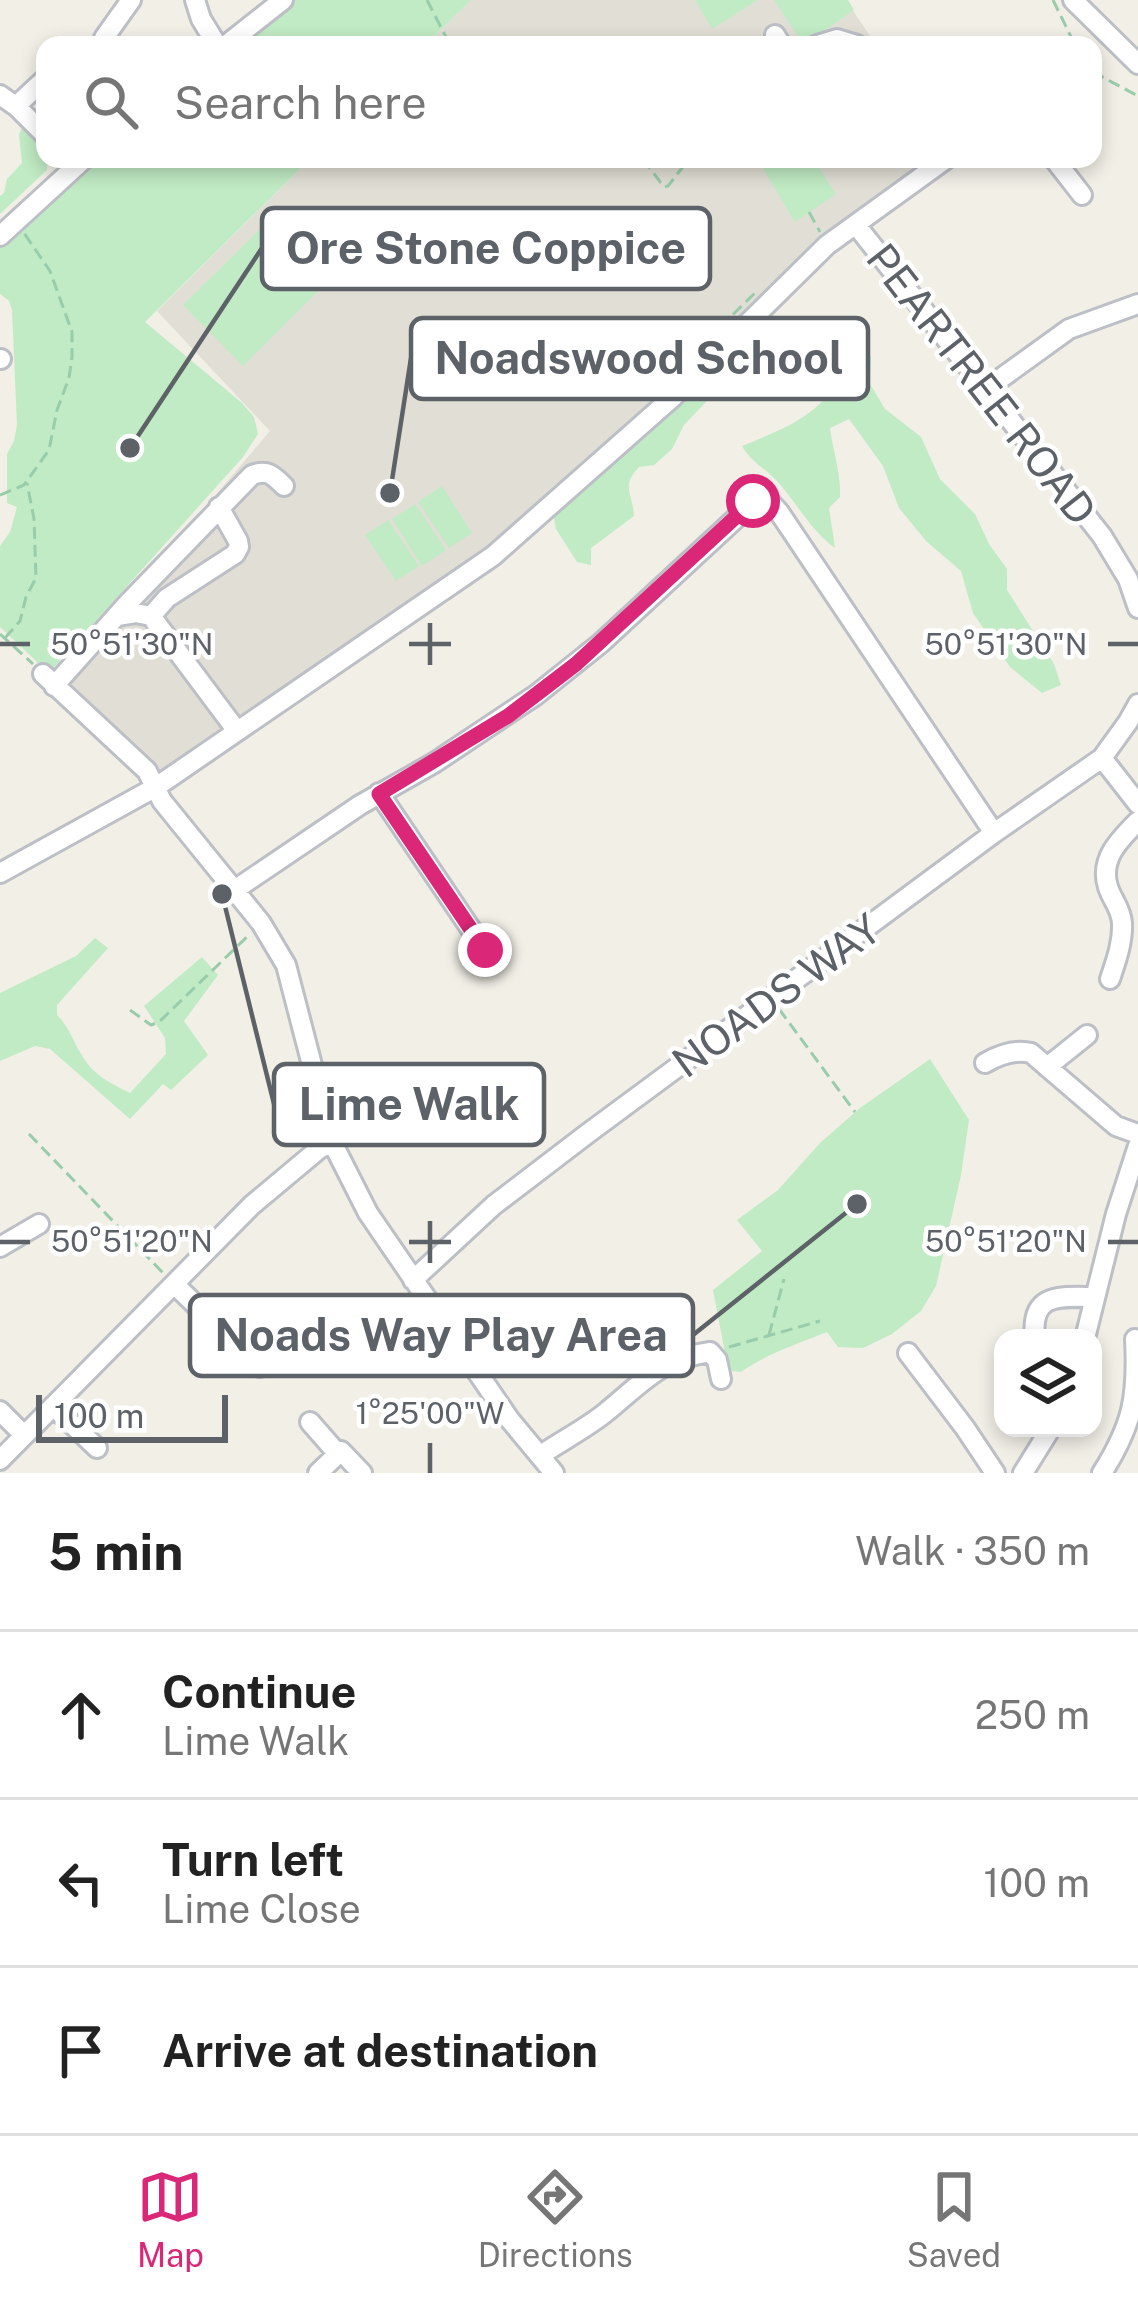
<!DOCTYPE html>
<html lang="en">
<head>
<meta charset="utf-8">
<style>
  body { margin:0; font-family:"Public Sans",sans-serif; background:#f2f2f2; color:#222 }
  .controls { position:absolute; right:36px; bottom:36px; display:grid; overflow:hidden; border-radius:24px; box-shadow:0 6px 18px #0003 }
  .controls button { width:108px; height:108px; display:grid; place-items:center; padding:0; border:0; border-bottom:3px solid #e0e0e0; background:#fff; color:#222; font:60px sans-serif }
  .scale { position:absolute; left:36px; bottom:30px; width:192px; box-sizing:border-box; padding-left:12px; border:6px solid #5d6168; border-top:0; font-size:33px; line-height:42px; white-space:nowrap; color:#5d6168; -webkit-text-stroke:9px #fff; paint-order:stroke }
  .stop { position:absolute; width:36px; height:36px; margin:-27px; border:9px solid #db2777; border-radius:50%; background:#fff }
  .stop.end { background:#db2777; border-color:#fff; box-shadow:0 3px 12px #0008 }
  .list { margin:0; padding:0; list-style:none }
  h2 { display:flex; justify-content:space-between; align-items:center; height:156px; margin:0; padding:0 48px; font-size:51px }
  h2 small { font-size:39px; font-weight:400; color:#767676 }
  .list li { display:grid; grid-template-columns:78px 1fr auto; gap:36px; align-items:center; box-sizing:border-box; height:168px; padding:0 48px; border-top:3px solid #e0e0e0 }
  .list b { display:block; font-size:45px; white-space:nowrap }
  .list p { margin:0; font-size:39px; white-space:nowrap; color:#767676 }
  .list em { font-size:39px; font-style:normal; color:#767676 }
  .icon { flex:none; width:66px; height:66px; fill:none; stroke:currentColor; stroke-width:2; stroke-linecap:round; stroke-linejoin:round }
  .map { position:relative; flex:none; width:1138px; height:1473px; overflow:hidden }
  .search { position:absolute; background:#fff; box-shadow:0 6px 18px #0003; left:36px; right:36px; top:36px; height:132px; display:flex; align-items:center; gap:30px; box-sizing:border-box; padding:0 42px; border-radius:24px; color:#767676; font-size:45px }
  .sheet { height:660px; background:#fff }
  nav { display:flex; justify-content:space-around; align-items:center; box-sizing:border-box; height:168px; border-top:3px solid #e0e0e0; background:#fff; font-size:33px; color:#767676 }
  nav a { display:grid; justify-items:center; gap:6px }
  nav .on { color:#db2777 }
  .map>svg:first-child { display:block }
</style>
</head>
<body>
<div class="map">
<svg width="1138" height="1473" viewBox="0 0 1138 1473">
  <rect width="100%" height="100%" fill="#f1efe6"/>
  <!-- education -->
  <path fill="#e1dfd5" d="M471 0H846L876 45H425Z
    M310 159H946L757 313 493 556 166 779 60 678 270 431 157 311Z"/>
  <!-- green -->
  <path fill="#c1ebc4" d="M292 0H471L425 45H237Z
    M695 0H758L712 29Z
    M774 0H848L854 10 804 45Z
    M23 125C37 137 49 153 47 170L0 214V196L4 193 7 179 22 163 19 135Z
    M91 159H310L145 322 242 403 254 417 258 434 243 457 49 673 0 627V546L10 532 17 507 7 503V454L14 441 17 425 12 310 9 301 0 294V243Z
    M757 159H813L836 194 795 222Z
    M267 222 327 282 243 366 183 305Z
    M820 320 850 327 871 357 870 384 885 409 921 437 940 479 975 514 989 544 1007 569V590L1054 664 1061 685 1042 693 1010 667 973 613 961 571 926 541 899 508 883 466 849 419 830 428C833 452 841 472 840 497L829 508 835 548C810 530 798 504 777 481 765 468 751 462 742 446 781 430 807 421 835 388L812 347Z
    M758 328 763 347 742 371 717 385 706 402 684 425 672 449 654 465 639 467C620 487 633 493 634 516L591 548V565L577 562 556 529 551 501 735 343Z
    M442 486 472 533 449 548 418 502Z
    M415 504 446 550 422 566 392 519Z
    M388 520 419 566 396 581 365 535Z
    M95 938 108 948 57 1005V1015C70 1028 73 1042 83 1057 93 1075 112 1084 130 1093L166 1054 165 1038 144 1006 202 957 218 975 184 1021 208 1055 171 1090 163 1084 130 1119 50 1049 35 1046 0 1061V993L76 956Z
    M930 1059 969 1120 961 1175 936 1286 921 1311 892 1334 863 1348 838 1347 827 1332C797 1344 766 1354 741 1372L732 1371 727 1363 713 1290 762 1251 737 1220 778 1190 820 1143 860 1108Z"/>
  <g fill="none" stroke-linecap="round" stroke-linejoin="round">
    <!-- minor casing -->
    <g stroke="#bdbfc6" stroke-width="24">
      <path id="minor" d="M195 0 201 19 217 45
        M1073 0 1138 64
        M775 35 781 45
        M104 38 131 0
        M226 45 283 0
        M817 45 837 39 857 45
        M0 95 17 107 45 135
        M16 106 45 79
        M1054 159 1082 195
        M856 225 1102 536 1128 579 1138 608
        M0 236 84 159
        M0 359H1
        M986 389 1069 329 1138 304
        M117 616 136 613 151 616 237 731
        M151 616 167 598 235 554 239 547 238 541 219 507
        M43 674 147 771 162 801 261 923 286 965 332 1142 368 1213 510 1420 554 1473
        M54 686 128 603 252 475C267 469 273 475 284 486
        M1102 758 1128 722 1138 704
        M379 793 485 950
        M0 873 156 787 493 556 673 397 827 245 946 159
        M236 889 360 805 434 763 536 695 601 643 758 498 769 501 779 512 994 833
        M1110 979C1116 961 1123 942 1122 923 1121 908 1112 900 1108 887 1099 859 1120 839 1138 821
        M985 1063C999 1055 1015 1049 1031 1053L1116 1126 1138 1134
        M1047 1067 1087 1035
        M0 1247 39 1224
        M413 1280 494 1205 587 1134 994 833 1102 758 1138 804
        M174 1284 260 1367
        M642 1323 665 1365
        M1035 1338C1030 1292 1060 1297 1095 1297
        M1085 1338 1116 1214 1138 1146
        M908 1353 965 1428 995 1473
        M53 1406 97 1448
        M0 1411 24 1435
        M310 1422 338 1454
        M541 1455C561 1441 585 1429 605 1413 642 1383 660 1359 710 1352L717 1360 721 1379
        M0 1460 252 1205 319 1149 332 1142
        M318 1473 341 1451 362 1473
        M1023 1473 1051 1428
        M1102 1473C1133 1424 1138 1396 1135 1339"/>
    </g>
    <!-- path -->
    <path stroke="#98ccab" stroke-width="3" stroke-dasharray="12 6" stroke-linecap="butt" d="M427 0 450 45
      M1053 0 1075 45
      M1093 72 1138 96
      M643 159 664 187 668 186 689 159
      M809 212 820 232
      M720 327 756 292
      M0 495 24 485 49 450 57 410 69 378 72 357V332L50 271 24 233
      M0 634 33 664
      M5 638 20 621 26 597 36 578 34 519 27 483
      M779 1009 855 1112
      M130 1010 151 1025 159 1022 250 934
      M29 1134 165 1275
      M769 1335 784 1279
      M729 1347 820 1321"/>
    <!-- minor -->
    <use href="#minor" stroke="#fff" stroke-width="18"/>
  </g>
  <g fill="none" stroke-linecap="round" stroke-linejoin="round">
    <!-- route -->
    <path stroke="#db2777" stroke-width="15" d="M485 950 379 794 508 716 576 664 753 501"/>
  </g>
  <!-- ticks -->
  <path fill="none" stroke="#5d6168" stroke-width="4.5" d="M430 623V665M0 644H30M409 644H451M1108 644H1138M430 1221V1263M0 1242H30M409 1242H451M1108 1242H1138M430 1443V1473"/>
  <g text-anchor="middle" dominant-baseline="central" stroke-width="9" stroke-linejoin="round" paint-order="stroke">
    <!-- street labels -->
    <g font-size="42" fill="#5d6168" stroke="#fff">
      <text transform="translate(982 384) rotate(52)">PEARTREE ROAD</text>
      <text transform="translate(776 995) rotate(-36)">NOADS WAY</text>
    </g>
  </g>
  <g font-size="30" text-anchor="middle" fill="#5d6168" stroke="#fff" stroke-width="9" stroke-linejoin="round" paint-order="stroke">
    <text x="132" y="655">50°51'30"N</text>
    <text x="1006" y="655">50°51'30"N</text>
    <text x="132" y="1252">50°51'20"N</text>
    <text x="1006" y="1252">50°51'20"N</text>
    <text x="430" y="1424">1°25'00"W</text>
  </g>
  <!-- callouts -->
  <path fill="none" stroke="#5d6168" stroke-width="4.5" d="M130 448L262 248M390 493L411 358M222 894L274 1104M857 1204L693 1335"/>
  <g fill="#5d6168" stroke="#fff" stroke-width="4.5">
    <circle cx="130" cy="448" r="12"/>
    <circle cx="390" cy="493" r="12"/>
    <circle cx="222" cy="894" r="12"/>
    <circle cx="857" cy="1204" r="12"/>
  </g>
  <g fill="#fff" stroke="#5d6168" stroke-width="4.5">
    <rect x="262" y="208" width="448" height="81" rx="12"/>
    <rect x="411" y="318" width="457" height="81" rx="12"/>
    <rect x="274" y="1064" width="270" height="81" rx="12"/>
    <rect x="190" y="1295" width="503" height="81" rx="12"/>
  </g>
  <g font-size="45" text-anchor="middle" font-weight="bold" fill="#5d6168">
    <text x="486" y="264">Ore Stone Coppice</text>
    <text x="639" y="374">Noadswood School</text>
    <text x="409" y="1120">Lime Walk</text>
    <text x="441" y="1351">Noads Way Play Area</text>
  </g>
</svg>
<div class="controls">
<button><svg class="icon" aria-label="layers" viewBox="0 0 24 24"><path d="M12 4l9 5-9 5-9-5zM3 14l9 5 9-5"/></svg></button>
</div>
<div class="scale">100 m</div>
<div class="stop" style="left:753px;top:501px"></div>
<div class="stop end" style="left:485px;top:950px"></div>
<div class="search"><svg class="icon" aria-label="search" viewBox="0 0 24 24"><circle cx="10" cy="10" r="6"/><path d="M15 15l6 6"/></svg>Search here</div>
</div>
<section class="sheet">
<h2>5 min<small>Walk · 350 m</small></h2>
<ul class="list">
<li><svg class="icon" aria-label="ahead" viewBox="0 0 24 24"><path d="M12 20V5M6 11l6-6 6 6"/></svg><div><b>Continue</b><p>Lime Walk</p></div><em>250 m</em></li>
<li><svg class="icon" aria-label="left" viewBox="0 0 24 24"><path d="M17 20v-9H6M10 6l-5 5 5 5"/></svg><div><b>Turn left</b><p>Lime Close</p></div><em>100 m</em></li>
<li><svg class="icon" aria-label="arrive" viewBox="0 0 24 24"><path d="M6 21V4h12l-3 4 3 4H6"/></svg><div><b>Arrive at destination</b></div></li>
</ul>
</section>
<nav>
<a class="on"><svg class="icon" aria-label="map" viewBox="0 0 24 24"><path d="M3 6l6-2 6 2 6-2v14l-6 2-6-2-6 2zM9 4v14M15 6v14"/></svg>Map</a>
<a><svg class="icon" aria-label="directions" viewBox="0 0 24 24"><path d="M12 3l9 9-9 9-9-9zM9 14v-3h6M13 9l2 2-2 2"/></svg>Directions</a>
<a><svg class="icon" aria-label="saved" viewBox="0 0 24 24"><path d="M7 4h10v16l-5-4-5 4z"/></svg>Saved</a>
</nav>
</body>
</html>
